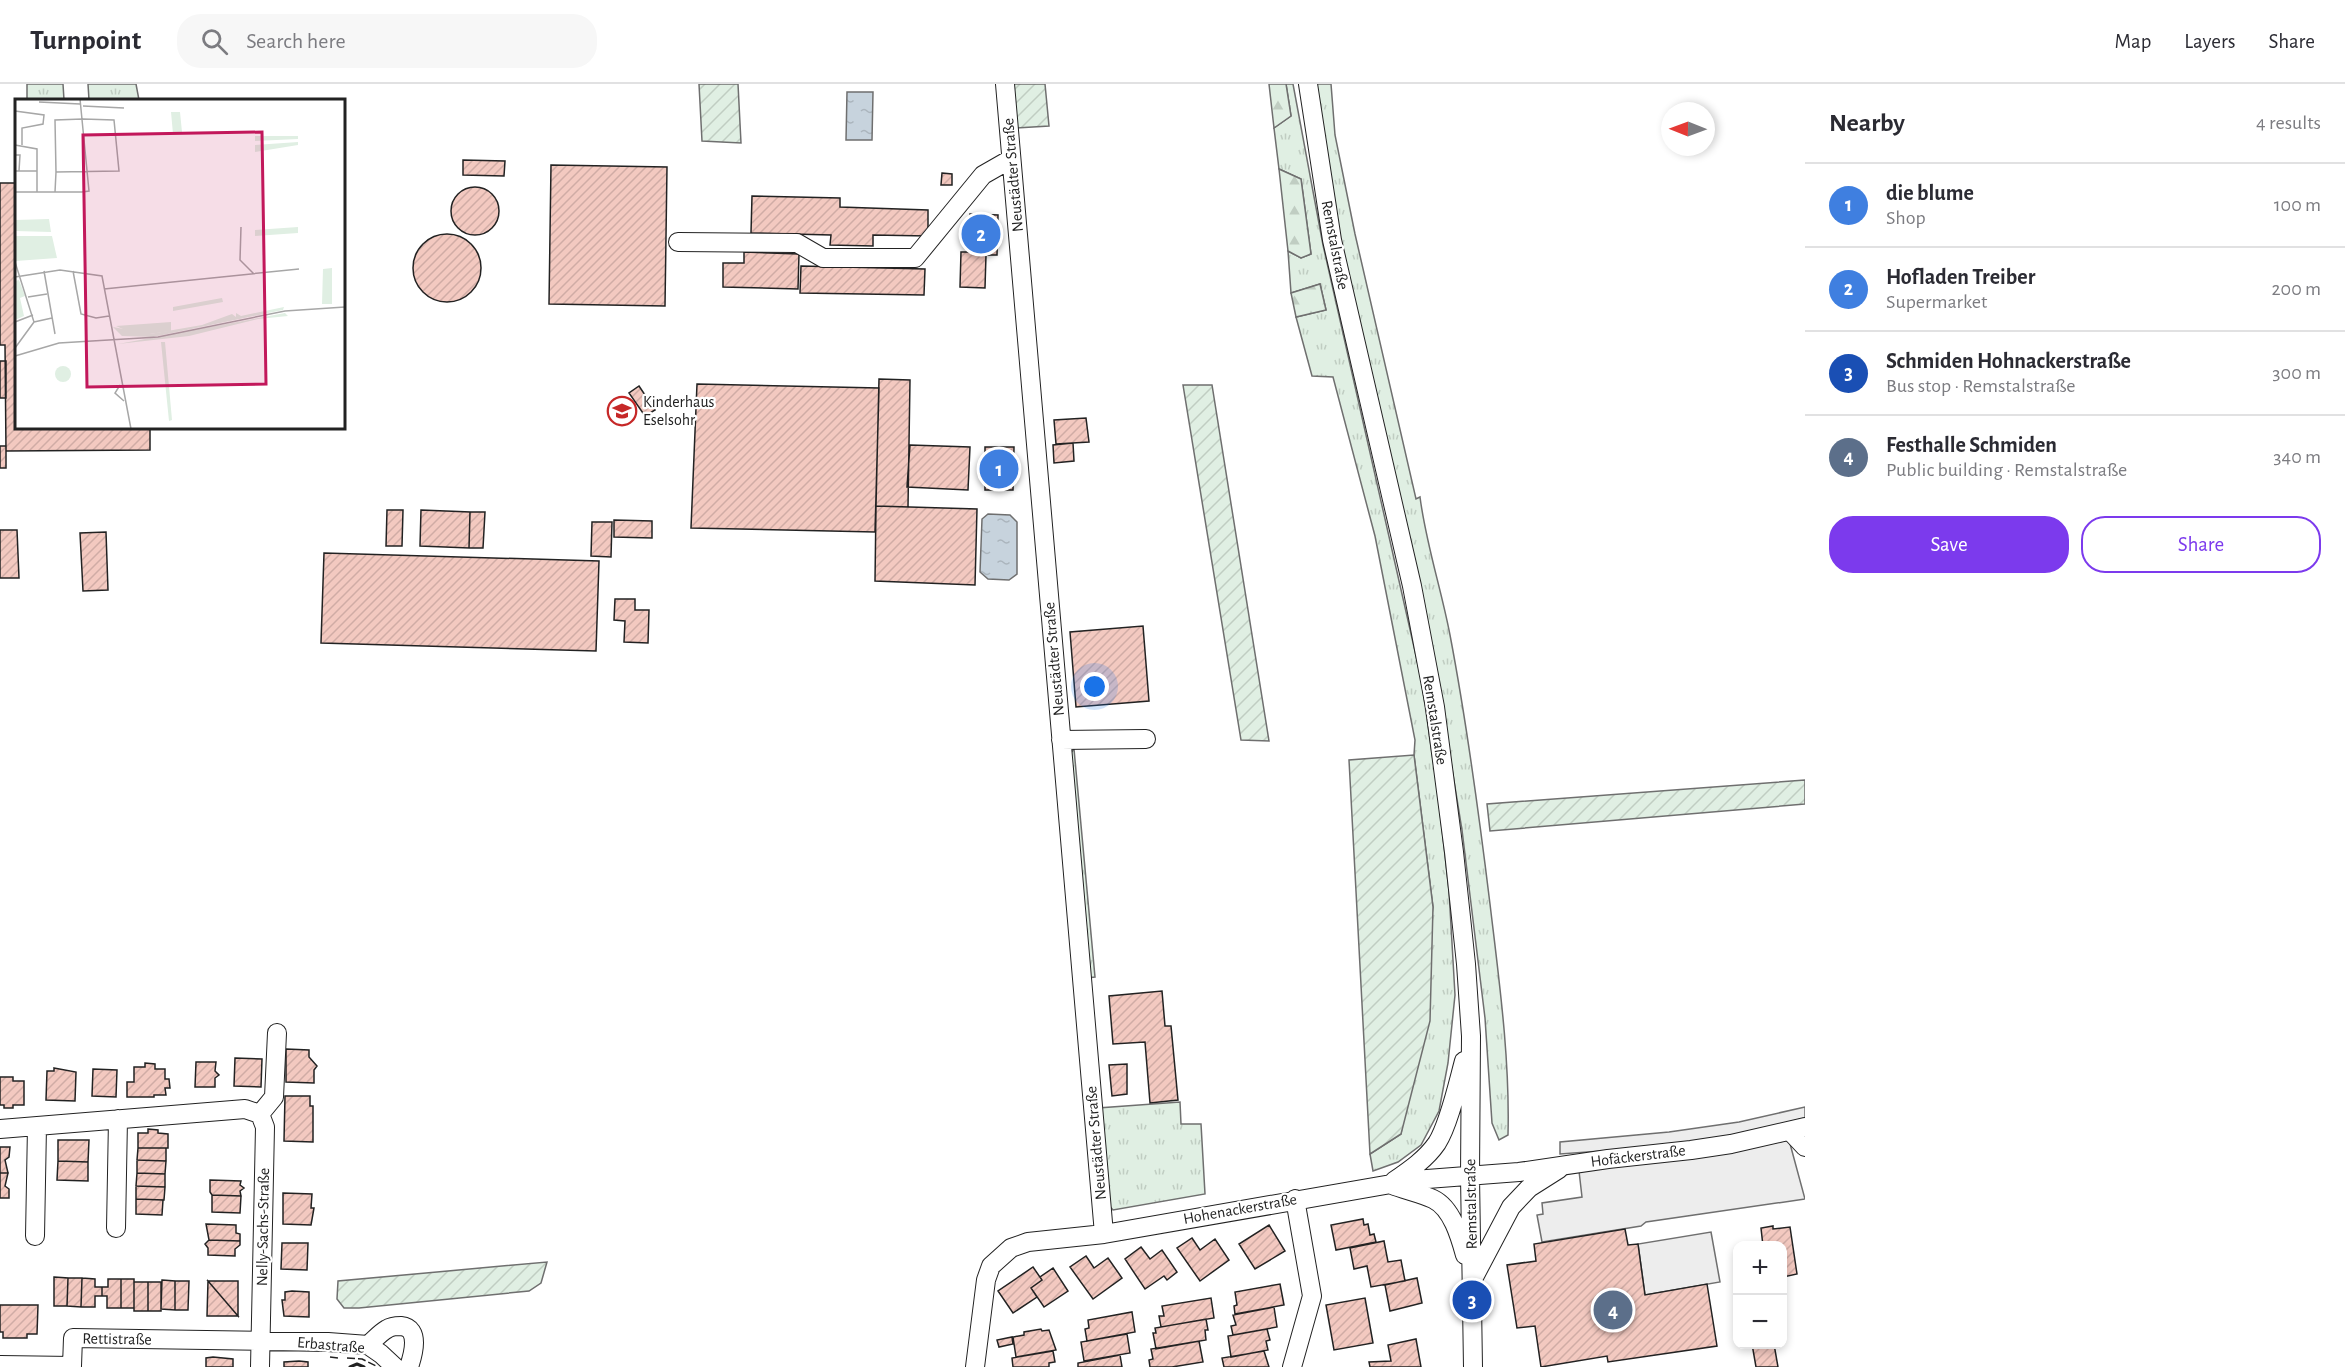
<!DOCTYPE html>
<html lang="en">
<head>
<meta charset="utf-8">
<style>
  body { margin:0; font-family:"Alegreya Sans",sans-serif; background:#f7f7f7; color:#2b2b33 }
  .controls { position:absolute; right:18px; bottom:18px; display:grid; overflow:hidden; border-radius:12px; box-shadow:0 3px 9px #0003 }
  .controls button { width:54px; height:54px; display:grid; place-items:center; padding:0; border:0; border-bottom:2px solid #e1e1e2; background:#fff; color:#2b2b33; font:30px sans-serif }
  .compass { position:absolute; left:1661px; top:18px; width:54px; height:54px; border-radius:50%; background:#fff; box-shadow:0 3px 9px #0003; rotate:271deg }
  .you { position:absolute; left:1095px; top:603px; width:21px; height:21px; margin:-15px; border:4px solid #fff; border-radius:50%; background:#1a73e8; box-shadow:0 0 0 9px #1a73e833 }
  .badge { display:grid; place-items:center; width:39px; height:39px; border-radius:50%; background:#7c3aed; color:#fff; font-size:20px; font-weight:700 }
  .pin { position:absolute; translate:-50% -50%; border:3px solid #fff; box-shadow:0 2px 6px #0006 }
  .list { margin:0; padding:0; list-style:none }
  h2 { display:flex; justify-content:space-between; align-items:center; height:78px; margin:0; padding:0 24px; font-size:26px }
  h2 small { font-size:20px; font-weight:400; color:#7c7c81 }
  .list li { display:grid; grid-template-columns:39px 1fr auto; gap:18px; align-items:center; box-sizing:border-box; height:84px; padding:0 24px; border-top:2px solid #e1e1e2 }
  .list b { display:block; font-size:22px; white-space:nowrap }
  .list p { margin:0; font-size:20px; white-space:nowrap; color:#7c7c81 }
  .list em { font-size:20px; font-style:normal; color:#7c7c81 }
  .actions { display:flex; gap:12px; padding:18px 24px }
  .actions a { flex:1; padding:14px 0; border:2px solid #7c3aed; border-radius:24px; text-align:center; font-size:21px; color:#7c3aed }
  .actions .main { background:#7c3aed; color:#fff }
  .icon { flex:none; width:33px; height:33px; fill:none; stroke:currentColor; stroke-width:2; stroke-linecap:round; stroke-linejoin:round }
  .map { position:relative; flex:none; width:1805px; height:1283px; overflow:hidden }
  header { display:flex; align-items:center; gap:36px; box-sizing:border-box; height:84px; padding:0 30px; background:#fff; border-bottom:2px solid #e1e1e2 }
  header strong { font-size:28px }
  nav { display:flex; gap:33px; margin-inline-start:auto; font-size:21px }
  .search { width:420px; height:54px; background:#f7f7f7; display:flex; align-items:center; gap:15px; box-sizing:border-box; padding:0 21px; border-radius:24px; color:#7c7c81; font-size:22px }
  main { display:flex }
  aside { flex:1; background:#fff }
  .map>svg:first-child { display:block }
</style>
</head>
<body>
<header>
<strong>Turnpoint</strong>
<div class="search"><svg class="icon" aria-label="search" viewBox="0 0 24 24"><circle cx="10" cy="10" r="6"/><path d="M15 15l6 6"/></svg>Search here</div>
<nav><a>Map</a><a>Layers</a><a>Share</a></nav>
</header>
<main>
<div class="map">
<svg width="1805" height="1283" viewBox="0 0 1805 1283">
  <defs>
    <pattern id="grass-tufts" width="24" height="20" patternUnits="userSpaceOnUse" patternTransform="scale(1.5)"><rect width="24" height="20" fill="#e0efe3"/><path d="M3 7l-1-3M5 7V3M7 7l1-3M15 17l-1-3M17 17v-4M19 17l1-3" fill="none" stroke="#c0cdc2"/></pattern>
    <pattern id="forest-firs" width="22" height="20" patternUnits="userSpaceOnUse" patternTransform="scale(1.5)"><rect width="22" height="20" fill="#e0efe3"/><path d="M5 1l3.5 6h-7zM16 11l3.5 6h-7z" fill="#c0cdc2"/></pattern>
    <pattern id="garden-furrows" width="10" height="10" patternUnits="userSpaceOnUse" patternTransform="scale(1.5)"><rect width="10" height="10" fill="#e0efe3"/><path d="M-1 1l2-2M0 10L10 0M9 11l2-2" fill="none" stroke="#c0cdc2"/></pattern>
    <pattern id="water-ripples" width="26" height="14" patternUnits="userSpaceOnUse" patternTransform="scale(1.5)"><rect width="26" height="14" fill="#c7d3dd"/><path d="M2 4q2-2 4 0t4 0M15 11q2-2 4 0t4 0" fill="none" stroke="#abb5bd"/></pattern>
    <pattern id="building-hatch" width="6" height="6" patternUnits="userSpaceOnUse" patternTransform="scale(1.5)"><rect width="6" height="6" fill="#f3c9c0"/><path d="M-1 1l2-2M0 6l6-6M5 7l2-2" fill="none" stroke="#d0aca5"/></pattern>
  </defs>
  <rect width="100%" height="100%" fill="#fff"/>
  <!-- grass -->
  <path fill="url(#grass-tufts)" stroke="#6f6f6f" stroke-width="1.5" d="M27 0H63L64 16H27Z
    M88 0H136L139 16H89Z
    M1286 0H1293L1323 161 1421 594 1438 710 1449 807 1455 911 1448 979 1439 1027 1421 1061 1398 1078 1373 1087 1370 1070 1401 1050 1433 823 1414 671 1415 656 1375 452 1333 293 1312 292 1296 233 1326 226 1320 200 1291 209 1288 167 1301 174 1311 170 1301 95 1279 85 1274 44 1291 32Z
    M1313 0H1331L1335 51 1355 150 1416 415 1420 413C1426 460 1441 504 1450 551 1467 640 1479 730 1490 820 1499 896 1510 974 1508 1051L1499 1056 1492 1039 1485 934 1462 746 1436 586 1332 119Z
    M1074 665 1095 893 1087 894 1067 674Z
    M1180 1018 1181 1040H1201L1205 1110 1113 1126 1106 1118 1098 1024Z"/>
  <!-- forest -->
  <path fill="url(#forest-firs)" stroke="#6f6f6f" stroke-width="1.5" d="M1269 0H1286L1291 32 1274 44Z
    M1279 85 1301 95 1311 170 1301 174 1288 167Z
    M1320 200 1326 226 1296 233 1291 209Z"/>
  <!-- garden -->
  <path fill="url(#garden-furrows)" stroke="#6f6f6f" stroke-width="1.5" d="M699 0H738L741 59 702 57Z
    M1011 0H1045L1049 42 1014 44Z
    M1183 301H1212L1269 657 1241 656Z
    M1414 671 1433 823 1430 937 1401 1050 1370 1070 1349 676Z
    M1805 696V720L1490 747 1487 720Z
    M547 1178 541 1199 529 1207 359 1224H344L337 1215 338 1197Z"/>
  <!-- parking -->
  <path fill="#ededed" stroke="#6f6f6f" stroke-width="1.5" d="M1805 1023V1034L1742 1050 1670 1062 1560 1070V1058L1669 1048 1739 1038Z
    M1789 1056 1805 1115 1646 1138 1641 1142 1542 1158 1537 1131 1543 1130 1542 1119 1582 1113 1579 1087 1707 1072Z
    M1711 1148 1720 1198 1645 1211 1638 1160Z"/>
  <!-- water -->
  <path fill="url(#water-ripples)" stroke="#6f6f6f" stroke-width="1.5" d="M847 8H873L872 56H846Z
    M988 430 1010 431 1017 438V490L1009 496 988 495 980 488 982 435Z"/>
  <!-- building -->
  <path fill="url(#building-hatch)" stroke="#222" stroke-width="1.5" d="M463 76 505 77 504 92 463 91Z
    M551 81 667 83 665 222 549 220Z
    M942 89 952 90V101H941Z
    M0 99H16V344H150V366L6 367 5 261H0Z
    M451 127a24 24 0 1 1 48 0a24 24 0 1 1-48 0Z
    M752 112 840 114V123L928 126V152L873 151V162L830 161 831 151 751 149Z
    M970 130 998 131 997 171H986L985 204 960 203 961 168H969Z
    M413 184a34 34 0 1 1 68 0a34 34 0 1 1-68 0Z
    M744 168 799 170 798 205 723 203V179H744Z
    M801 182 925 185 924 211 800 209Z
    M0 277H6V314H0Z
    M879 295 910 296 908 423 876 422Z
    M697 300 879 304 875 448 691 444Z
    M639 302 655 326 645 332 629 309Z
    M1086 334 1089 358 1056 360 1054 336Z
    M1073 359 1074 377 1054 379 1053 361Z
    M910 361 970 363 968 406 907 403Z
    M0 362H6V384H0Z
    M985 363H1014L1013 406H985Z
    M876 422 977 425 975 501 875 497Z
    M387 426H403L402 462H386Z
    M421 426 470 428 469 464 420 462Z
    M470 428H485L483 464H469Z
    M614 436 652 437V454L614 453Z
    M592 438H612L611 473 591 472Z
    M0 446H17L19 494H0Z
    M106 448 108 506 83 507 80 449Z
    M324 469 599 477 596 567 321 559Z
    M615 515H635V526H649L648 559 624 558 625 537 614 536Z
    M1143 542 1149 617 1076 623 1070 548Z
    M1162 907 1165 942H1171L1178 1016 1150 1019 1145 958 1113 960 1109 912Z
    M286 965 309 966V973L317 982 314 986V999L286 998Z
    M235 974 262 975 261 1003 234 1002Z
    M196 978H216L215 987 219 991 215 994V1003H195Z
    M145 979 155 980V985H165V995H169L170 1004H165L166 1011H154V1013H127V998H134V983H145Z
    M1127 980V1010L1112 1012 1109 981Z
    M54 984 76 988 75 1017 46 1016 47 987H54Z
    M93 985 117 986 116 1013 92 1012Z
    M0 993H13V997H24V1021H13V1024H4V1021H0Z
    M285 1012H310V1022H313V1058L284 1057Z
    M148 1045 158 1046V1049L168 1050V1064H138V1049H148Z
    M58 1056H89L88 1078 58 1077Z
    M0 1063H10L9 1073 5 1076 8 1089H0Z
    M138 1064H166V1077L137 1076Z
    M137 1076 166 1077 165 1090 137 1089Z
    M58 1077 88 1078V1097L57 1096Z
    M0 1089H8L5 1102 9 1105V1114H0Z
    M137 1089 165 1090V1103L136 1102Z
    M210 1096 241 1097 240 1101 244 1104 240 1107 241 1112 212 1111 210 1108Z
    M136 1102 165 1103 164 1116 136 1115Z
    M283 1109 312 1110 311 1124H314L311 1141 283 1140Z
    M212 1111 241 1112 240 1129 212 1128Z
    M136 1115 163 1116 162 1131 136 1130Z
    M1363 1135 1364 1141 1368 1140 1370 1151 1374 1150 1376 1158 1336 1166 1331 1141Z
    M206 1140 236 1141V1149L240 1150V1157L209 1156Z
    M1269 1141 1285 1167 1255 1185 1239 1160Z
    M1773 1142V1145L1790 1143 1797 1190 1783 1193V1196L1782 1197V1162H1763L1761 1144Z
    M1625 1145 1628 1161 1638 1160 1645 1211 1707 1200 1717 1262 1608 1278 1607 1272 1541 1283 1535 1242 1517 1244 1507 1181 1536 1177 1534 1160Z
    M1192 1154 1200 1166 1215 1155 1229 1176 1200 1197 1177 1164Z
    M209 1156 240 1157V1161L235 1165V1172L208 1171V1164L205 1160Z
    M1384 1157 1388 1178 1401 1176 1405 1197 1371 1203 1367 1182 1354 1185 1350 1164Z
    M282 1159H308L307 1186 281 1185Z
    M1141 1163 1150 1175 1162 1166 1177 1188 1167 1196 1164 1192 1145 1205 1125 1175Z
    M1086 1172 1094 1184 1108 1174 1122 1194 1093 1215 1070 1183Z
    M1033 1183 1042 1196 1031 1204 1037 1213 1013 1229 998 1207Z
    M1053 1184 1068 1207 1044 1223 1031 1204 1042 1196 1040 1193Z
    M54 1193 68 1194 67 1222H54Z
    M68 1194H82L81 1223 67 1222Z
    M82 1194 95 1195V1203H102V1212H95V1223H81Z
    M1417 1194 1422 1219 1390 1227 1385 1201Z
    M108 1195H121V1224H107V1212H102V1203H108Z
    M121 1195H134V1224H121Z
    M162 1196 175 1197V1226L161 1225Z
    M175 1197H189L188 1226H175Z
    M208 1197 238 1232H207Z
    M208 1197H238V1232Z
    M134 1198H148V1227H134Z
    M148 1198H161V1227H148Z
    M1280 1200 1284 1221 1235 1230 1234 1222 1237 1221 1235 1208Z
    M292 1207 309 1208V1233L284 1232 282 1216H285V1208Z
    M1211 1214 1214 1234 1161 1243 1159 1232H1164L1162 1222Z
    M1365 1214 1373 1259 1334 1266 1326 1221Z
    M0 1221H38L37 1250H27V1254H3V1248H0Z
    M1274 1223 1277 1243 1233 1251 1231 1242 1236 1241 1233 1231Z
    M1132 1228 1135 1248 1087 1257 1085 1245 1089 1244 1088 1236Z
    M1206 1235 1208 1246H1205L1206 1256 1156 1265 1153 1249H1156L1155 1244Z
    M1041 1245 1042 1247 1049 1246 1056 1266 1016 1273 1013 1253 1024 1251V1248Z
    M1267 1245 1270 1256 1266 1257 1268 1266 1231 1273 1228 1252Z
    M1127 1250 1130 1269 1084 1277 1081 1258Z
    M1012 1253 1013 1260 999 1263 997 1256Z
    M1416 1255 1421 1283H1370L1369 1278 1391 1277 1388 1261Z
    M1199 1257 1203 1278 1172 1283H1150L1149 1276 1153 1275 1151 1265Z
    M1752 1260H1774L1778 1283H1756Z
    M1053 1267 1055 1278 1049 1279V1283H1013L1012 1274Z
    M1264 1267 1269 1283H1224L1222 1274Z
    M1120 1271 1122 1283H1078V1279Z
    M213 1273 233 1275V1283H206V1274Z
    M299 1277 308 1278V1283H284V1278Z"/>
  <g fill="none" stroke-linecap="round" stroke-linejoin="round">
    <!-- minor casing -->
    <g stroke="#222" stroke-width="20">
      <path id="minor" d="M1005 0 1104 1150
        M1308 0 1332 156 1412 502 1435 623 1454 768 1466 880 1471 952 1470 1092 1473 1283
        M678 158 797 159 823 174H915L983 91 1011 75
        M1061 656 1146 655
        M260 1030 274 1013 277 949
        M0 1045 245 1025 260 1030 265 1043 260 1283
        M1790 1047 1805 1063
        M1394 1097C1410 1086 1426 1075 1437 1059 1449 1040 1458 999 1464 977
        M1392 1101C1405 1106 1420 1109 1433 1115 1452 1124 1460 1153 1465 1171
        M116 1144 118 1035
        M35 1152 37 1042
        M1473 1195 1511 1123 1529 1104 1559 1085
        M368 1261C374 1256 380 1249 387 1245 390 1243 396 1242 401 1242 421 1244 413 1271 409 1283
        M0 1281 72 1282 73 1254 328 1258 368 1261 381 1270 395 1283
        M975 1283 986 1196 991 1182 1011 1164 1028 1158 1104 1150 1414 1096 1519 1088 1608 1075 1691 1066 1731 1060 1805 1043
        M1292 1283 1312 1212 1295 1115"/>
    </g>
    <!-- minor -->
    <use href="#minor" stroke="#fff" stroke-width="18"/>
    <!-- fence -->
    <path stroke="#222" stroke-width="1.5" stroke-dasharray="8 3" stroke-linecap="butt" d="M330 1273 339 1274
      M347 1274 362 1275 378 1283"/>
    <!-- wall -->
    <path stroke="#222" stroke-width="3" d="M350 1283 357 1280 364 1283"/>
  </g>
  <!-- icons -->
  <defs>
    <g id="school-ring" transform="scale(1.5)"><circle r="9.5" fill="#fff" stroke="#c62828" stroke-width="1.5"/><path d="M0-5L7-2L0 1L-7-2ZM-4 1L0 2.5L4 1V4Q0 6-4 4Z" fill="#c62828"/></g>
  </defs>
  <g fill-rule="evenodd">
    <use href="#school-ring" x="622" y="327"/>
  </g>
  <g text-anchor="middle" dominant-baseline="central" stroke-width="4.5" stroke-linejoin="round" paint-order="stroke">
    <!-- street labels -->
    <g font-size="16" fill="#222" stroke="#fff">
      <text transform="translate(1013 91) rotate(-95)">Neustädter Straße</text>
      <text transform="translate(1335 161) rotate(79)">Remstalstraße</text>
      <text transform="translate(1054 575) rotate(-95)">Neustädter Straße</text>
      <text transform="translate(1435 636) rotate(81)">Remstalstraße</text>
      <text transform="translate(1096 1059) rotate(-95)">Neustädter Straße</text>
      <text transform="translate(1638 1072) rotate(-7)">Hofäckerstraße</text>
      <text transform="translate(1471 1120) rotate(-91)">Remstalstraße</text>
      <text transform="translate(1240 1125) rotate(-10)">Hohenackerstraße</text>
      <text transform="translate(263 1143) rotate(-89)">Nelly-Sachs-Straße</text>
      <text transform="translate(117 1255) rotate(1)">Rettistraße</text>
      <text transform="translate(331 1261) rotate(5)">Erbastraße</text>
    </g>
    <!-- poi labels -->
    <g font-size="16" fill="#222" stroke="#fff" text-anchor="start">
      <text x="643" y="318">Kinderhaus<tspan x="643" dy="18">Eselsohr</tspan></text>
    </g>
  </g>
  <!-- overview -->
  <g transform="translate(15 15)">
    <rect width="330" height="330" fill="#fff"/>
    <path d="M156 13H165L167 33 162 35H158ZM240 37H283V40L240 42ZM283 43V46L240 53V46ZM34 120 36 133 0 132V121ZM0 137H37L42 159 1 162ZM269 208 268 211 138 238 107 237 98 228 135 235 187 226 217 215 221 218V214L226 217ZM270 214 273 217 243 220 174 237 103 245Z" fill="#e0efe3"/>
    <path d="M4 181 10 197 5 199 9 217 0 221V182Z" fill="#e0efe3"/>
    <path d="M283 128V134L240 137V131ZM317 169V205H307L308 170ZM207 199 208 203 158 212V208ZM156 223V232L135 235H119L101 227ZM146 243H150L157 321 154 322Z" fill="#e0efe3"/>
    <path d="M40 275a8 8 0 1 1 16 0a8 8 0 1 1-16 0Z" fill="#e0efe3"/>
    <path fill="none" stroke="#a7a7a7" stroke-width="1.5" d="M65 0 74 92 67 93M24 3 65 5M68 7 109 9M0 12 29 16 28 25 7 29V46M68 20 99 21 104 72 41 73 40 21ZM0 46 22 50V93M0 56H5L4 72M0 72H22M0 93H67M40 93 41 73M226 128 225 161 239 175M0 163 19 223 0 249M29 172 40 235M58 172 66 215 81 219 94 217M0 178 45 171 87 177 116 330M89 190 284 170M13 198 32 195M0 223 18 216M19 223 37 219M0 257 44 244 143 238 270 212 330 208M105 286 100 294 109 302"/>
    <path fill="#c2185b" fill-opacity="0.15" stroke="#c2185b" stroke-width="3" d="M247 33 251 285 72 288 68 36Z"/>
    <rect width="330" height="330" fill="none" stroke="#222" stroke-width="3"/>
  </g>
</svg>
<div class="controls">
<button>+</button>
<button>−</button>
</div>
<svg class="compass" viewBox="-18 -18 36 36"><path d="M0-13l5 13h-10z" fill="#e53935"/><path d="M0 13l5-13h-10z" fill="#7c7c81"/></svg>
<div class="you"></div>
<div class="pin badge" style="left:999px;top:385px;background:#3f7fe0">1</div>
<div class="pin badge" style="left:981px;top:150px;background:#3f7fe0">2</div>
<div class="pin badge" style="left:1472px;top:1216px;background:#1a4fb4">3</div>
<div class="pin badge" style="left:1613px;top:1226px;background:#5c6f8a">4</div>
</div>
<aside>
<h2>Nearby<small>4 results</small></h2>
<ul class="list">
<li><span class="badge" style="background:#3f7fe0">1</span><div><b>die blume</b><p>Shop</p></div><em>100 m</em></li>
<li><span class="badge" style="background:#3f7fe0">2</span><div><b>Hofladen Treiber</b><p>Supermarket</p></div><em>200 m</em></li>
<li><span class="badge" style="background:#1a4fb4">3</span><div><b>Schmiden Hohnackerstraße</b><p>Bus stop · Remstalstraße</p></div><em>300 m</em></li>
<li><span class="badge" style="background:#5c6f8a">4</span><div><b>Festhalle Schmiden</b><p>Public building · Remstalstraße</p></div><em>340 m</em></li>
</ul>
<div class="actions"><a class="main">Save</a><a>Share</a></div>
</aside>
</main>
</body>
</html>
